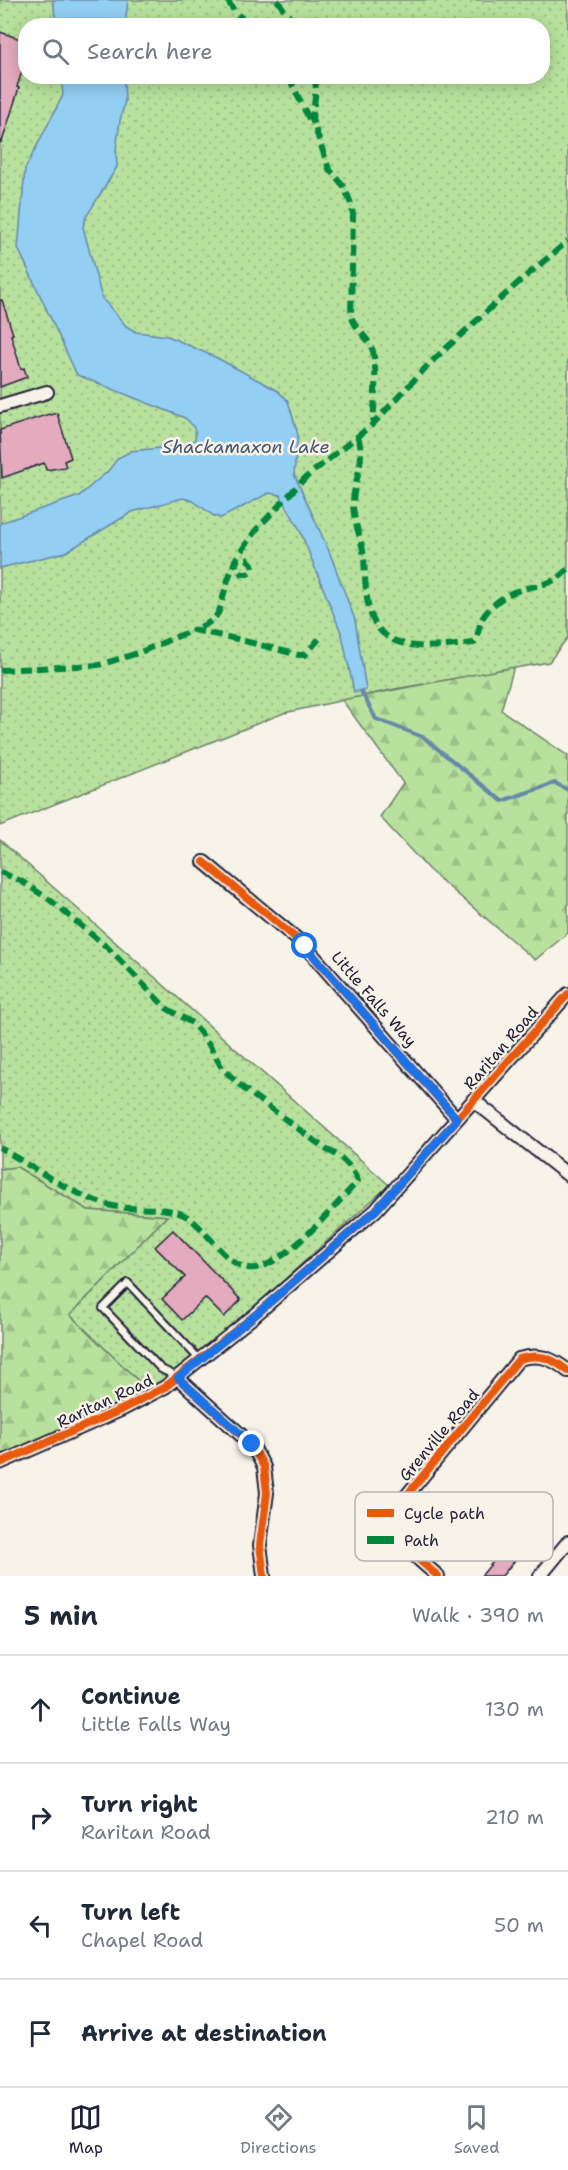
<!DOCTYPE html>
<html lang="en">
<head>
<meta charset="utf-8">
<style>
  body { margin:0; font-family:"Shantell Sans",sans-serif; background:#f6f6f7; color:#1f2937 }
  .stop { position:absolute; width:18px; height:18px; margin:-14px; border:4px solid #1a73e8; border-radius:50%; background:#fff }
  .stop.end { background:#1a73e8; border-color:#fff; box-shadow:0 2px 6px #0008 }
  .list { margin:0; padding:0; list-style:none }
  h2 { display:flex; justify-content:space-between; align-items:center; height:78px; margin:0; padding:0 24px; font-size:26px }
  h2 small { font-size:20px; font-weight:400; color:#747a83 }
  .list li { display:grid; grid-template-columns:39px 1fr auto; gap:18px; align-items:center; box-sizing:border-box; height:108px; padding:0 24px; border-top:2px solid #e0e1e3 }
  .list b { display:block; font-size:22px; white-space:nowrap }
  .list p { margin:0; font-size:20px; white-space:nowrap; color:#747a83 }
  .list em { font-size:20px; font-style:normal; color:#747a83 }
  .icon { flex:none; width:33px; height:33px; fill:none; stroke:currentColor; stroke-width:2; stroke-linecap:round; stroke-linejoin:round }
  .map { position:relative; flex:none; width:568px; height:1576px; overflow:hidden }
  .search { position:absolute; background:#fff; box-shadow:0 3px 15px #0003; left:18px; right:18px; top:18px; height:66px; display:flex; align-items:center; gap:15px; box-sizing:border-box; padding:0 21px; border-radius:24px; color:#747a83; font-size:22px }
  .sheet { height:510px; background:#fff }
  nav { display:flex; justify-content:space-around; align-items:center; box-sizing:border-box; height:84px; border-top:2px solid #e0e1e3; background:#fff; font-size:16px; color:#747a83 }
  nav a { display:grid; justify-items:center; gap:3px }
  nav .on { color:#22223b }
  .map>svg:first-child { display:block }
</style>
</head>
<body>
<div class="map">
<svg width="568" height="1576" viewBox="0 0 568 1576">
  <defs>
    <pattern id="grass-dots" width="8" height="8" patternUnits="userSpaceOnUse" patternTransform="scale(1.5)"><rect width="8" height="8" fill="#b8e19d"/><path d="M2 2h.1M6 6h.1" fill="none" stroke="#9ec188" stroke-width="1.8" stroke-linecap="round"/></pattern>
    <pattern id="forest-firs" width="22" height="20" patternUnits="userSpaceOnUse" patternTransform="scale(1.5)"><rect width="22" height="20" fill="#b8e19d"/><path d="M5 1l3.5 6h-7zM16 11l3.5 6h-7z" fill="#9ec188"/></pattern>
  </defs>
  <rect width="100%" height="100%" fill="#f7f3e8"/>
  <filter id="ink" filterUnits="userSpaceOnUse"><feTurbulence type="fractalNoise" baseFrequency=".0167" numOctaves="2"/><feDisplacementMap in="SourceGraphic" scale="12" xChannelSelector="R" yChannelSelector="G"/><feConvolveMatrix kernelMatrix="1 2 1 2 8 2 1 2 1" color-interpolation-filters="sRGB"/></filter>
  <g filter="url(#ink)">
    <!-- grass -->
    <path fill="url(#grass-dots)" stroke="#6d826c" stroke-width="1.5" fill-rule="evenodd" d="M0 0H568V637L549 662 395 689 284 713 0 826ZM26 26H542V76H26Z
      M0 840 389 1185 155 1397 70 1315 167 1216 88 1210 17 1167 0 1169Z"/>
    <!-- forest -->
    <path fill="url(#forest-firs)" stroke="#6d826c" stroke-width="1.5" d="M514 667 501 710 568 756V933L535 960 429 870 380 817 403 783 342 700Z
      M17 1167 88 1210 167 1216 70 1315 155 1397 0 1460V1169Z"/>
    <!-- water -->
    <path fill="#93cef3" stroke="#6689a9" stroke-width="1.5" d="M53 0H128L125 25H56Z
      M61 77H124L125 101 120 121 116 150 117 167 86 217 83 227 102 298 126 326 136 332 168 336 219 359 278 391 288 401 298 435 294 474 329 551 355 620 366 690 354 692 342 635 299 528 280 495 269 493 221 518 214 516 193 501 183 498 132 512 66 552 0 568V523L79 496 108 471 118 458 131 451 188 445 195 439C197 430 193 425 185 418L77 375 18 248 25 169 63 95Z"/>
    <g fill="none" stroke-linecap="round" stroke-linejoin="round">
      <!-- stream -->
      <path stroke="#6689a9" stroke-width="4" d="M361 691 376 719 423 737 502 801 555 783 568 790"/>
    </g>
    <!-- building -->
    <path fill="#e3abbd" stroke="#22223b" stroke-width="1.5" d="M0 32 26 41V69L23 68 17 87 19 88 2 142H0Z
      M0 300H2L13 334 11 335 21 369 24 368 27 377 0 387Z
      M57 413 71 458 64 461 66 467 46 470 44 463 2 478 0 430 49 414 50 415Z
      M173 1230 241 1300 224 1317 205 1298 182 1320 162 1299 185 1277 155 1247Z
      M503 1550 515 1560 502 1576H481Z"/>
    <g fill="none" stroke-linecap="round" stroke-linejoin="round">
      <!-- lane casing -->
      <g stroke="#22223b" stroke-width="10">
        <path id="lane" d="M178 1377 161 1369 103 1308 128 1283 200 1360"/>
      </g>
      <!-- street casing -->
      <g stroke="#22223b" stroke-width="16">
        <path id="street" d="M0 406 47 392
          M204 862 303 944 457 1119
          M473 1100 568 1175
          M178 1378 252 1445 264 1467 267 1493 260 1545 264 1576
          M0 1463 123 1409 165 1387 254 1316 376 1210 568 994
          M438 1576C408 1551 396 1542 403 1500L519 1359C539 1353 552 1358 568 1371
          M540 1576 568 1542"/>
      </g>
      <!-- lane -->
      <use href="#lane" stroke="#f7f3e8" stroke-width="6"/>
      <!-- street -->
      <use href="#street" stroke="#f7f3e8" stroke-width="12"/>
      <!-- quiet -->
      <path stroke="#00873e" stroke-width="6" stroke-dasharray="12 6" stroke-linecap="butt" d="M227 0 235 12 250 26
        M277 0 296 26
        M288 76 312 125
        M315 76 316 90 312 119 329 169 343 185 350 201 353 214 351 316C355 328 364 334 370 344 379 358 374 406 373 424
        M357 436C368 455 353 483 353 503 353 522 362 539 364 557 365 574 365 592 369 608 380 657 436 647 474 643 480 633 478 622 486 613 493 604 506 594 517 591 537 584 554 586 568 569
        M319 639 305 655H299L237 639 193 630C225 618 218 610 227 583 229 575 233 568 235 560L247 559 252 564 253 570 248 574H242L237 569 235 560 255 531 305 478 373 424 430 363 519 282 568 241
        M0 670 99 665 138 653 193 630
        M0 872 21 881 50 900 108 948 166 1008 192 1023 207 1041 222 1068 243 1088 327 1150C343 1157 350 1165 358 1181 336 1204 286 1265 255 1268 227 1272 207 1226 184 1215 161 1204 133 1212 108 1205 68 1193 36 1168 0 1148"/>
      <!-- cycleway casing -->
      <g stroke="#f7f3e8" stroke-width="11">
        <path id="cycleway" d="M204 862 303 944 457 1119
          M178 1378 252 1445 264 1467 267 1493 260 1545 264 1576
          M0 1463 123 1409 165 1387 254 1316 376 1210 568 994
          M438 1576C408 1551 396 1542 403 1500L519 1359C539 1353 552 1358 568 1371"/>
      </g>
      <!-- cycleway -->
      <use href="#cycleway" stroke="#e8590c" stroke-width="8"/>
    </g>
  </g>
  <g fill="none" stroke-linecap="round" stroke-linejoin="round" filter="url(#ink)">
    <!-- route -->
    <path stroke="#1a73e8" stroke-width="8" d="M252 1444 178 1378 254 1316 376 1210 457 1119 305 946"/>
  </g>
  <g text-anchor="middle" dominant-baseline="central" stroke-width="5" stroke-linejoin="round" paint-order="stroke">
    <!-- street labels -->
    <g font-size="16" fill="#22223b" stroke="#f7f3e8">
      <text transform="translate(374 999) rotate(49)">Little Falls Way</text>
      <text transform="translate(501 1048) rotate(-49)">Raritan Road</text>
      <text transform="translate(105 1401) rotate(-25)">Raritan Road</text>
      <text transform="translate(439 1435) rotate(-50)">Grenville Road</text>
    </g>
    <!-- water labels -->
    <g font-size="18" font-style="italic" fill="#445672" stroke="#f7f3e8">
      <text x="246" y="447">Shackamaxon Lake</text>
    </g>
  </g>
  <!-- legend -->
  <rect x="355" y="1492" width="198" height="69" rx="9" fill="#f7f3e8" stroke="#b7b4b4" stroke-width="1.5"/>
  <rect x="367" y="1509" width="27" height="8" fill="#e8590c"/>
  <rect x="367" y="1536" width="27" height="8" fill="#00873e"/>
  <g font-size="16" fill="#22223b">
    <text x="404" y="1519">Cycle path</text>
    <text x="404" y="1546">Path</text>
  </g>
</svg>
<div class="stop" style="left:305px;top:946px"></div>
<div class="stop end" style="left:252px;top:1444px"></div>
<div class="search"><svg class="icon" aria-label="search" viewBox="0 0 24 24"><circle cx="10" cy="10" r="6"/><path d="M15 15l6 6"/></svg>Search here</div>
</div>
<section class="sheet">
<h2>5 min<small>Walk · 390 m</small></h2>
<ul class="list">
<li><svg class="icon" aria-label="ahead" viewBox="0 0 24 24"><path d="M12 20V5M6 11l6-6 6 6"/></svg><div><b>Continue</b><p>Little Falls Way</p></div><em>130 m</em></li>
<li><svg class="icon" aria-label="right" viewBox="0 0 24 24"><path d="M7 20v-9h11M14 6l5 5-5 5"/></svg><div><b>Turn right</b><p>Raritan Road</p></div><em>210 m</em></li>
<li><svg class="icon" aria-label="left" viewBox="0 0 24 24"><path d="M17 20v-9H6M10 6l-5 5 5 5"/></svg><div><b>Turn left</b><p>Chapel Road</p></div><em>50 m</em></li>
<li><svg class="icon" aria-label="arrive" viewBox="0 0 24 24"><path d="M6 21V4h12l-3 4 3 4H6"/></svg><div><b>Arrive at destination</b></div></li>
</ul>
</section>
<nav>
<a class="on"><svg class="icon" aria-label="map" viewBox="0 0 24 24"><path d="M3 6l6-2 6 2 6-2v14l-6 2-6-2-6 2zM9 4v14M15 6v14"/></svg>Map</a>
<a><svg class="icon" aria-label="directions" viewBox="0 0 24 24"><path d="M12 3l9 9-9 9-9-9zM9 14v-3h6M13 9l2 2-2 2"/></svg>Directions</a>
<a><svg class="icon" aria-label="saved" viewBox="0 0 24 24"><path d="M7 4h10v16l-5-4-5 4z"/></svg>Saved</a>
</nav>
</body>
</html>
